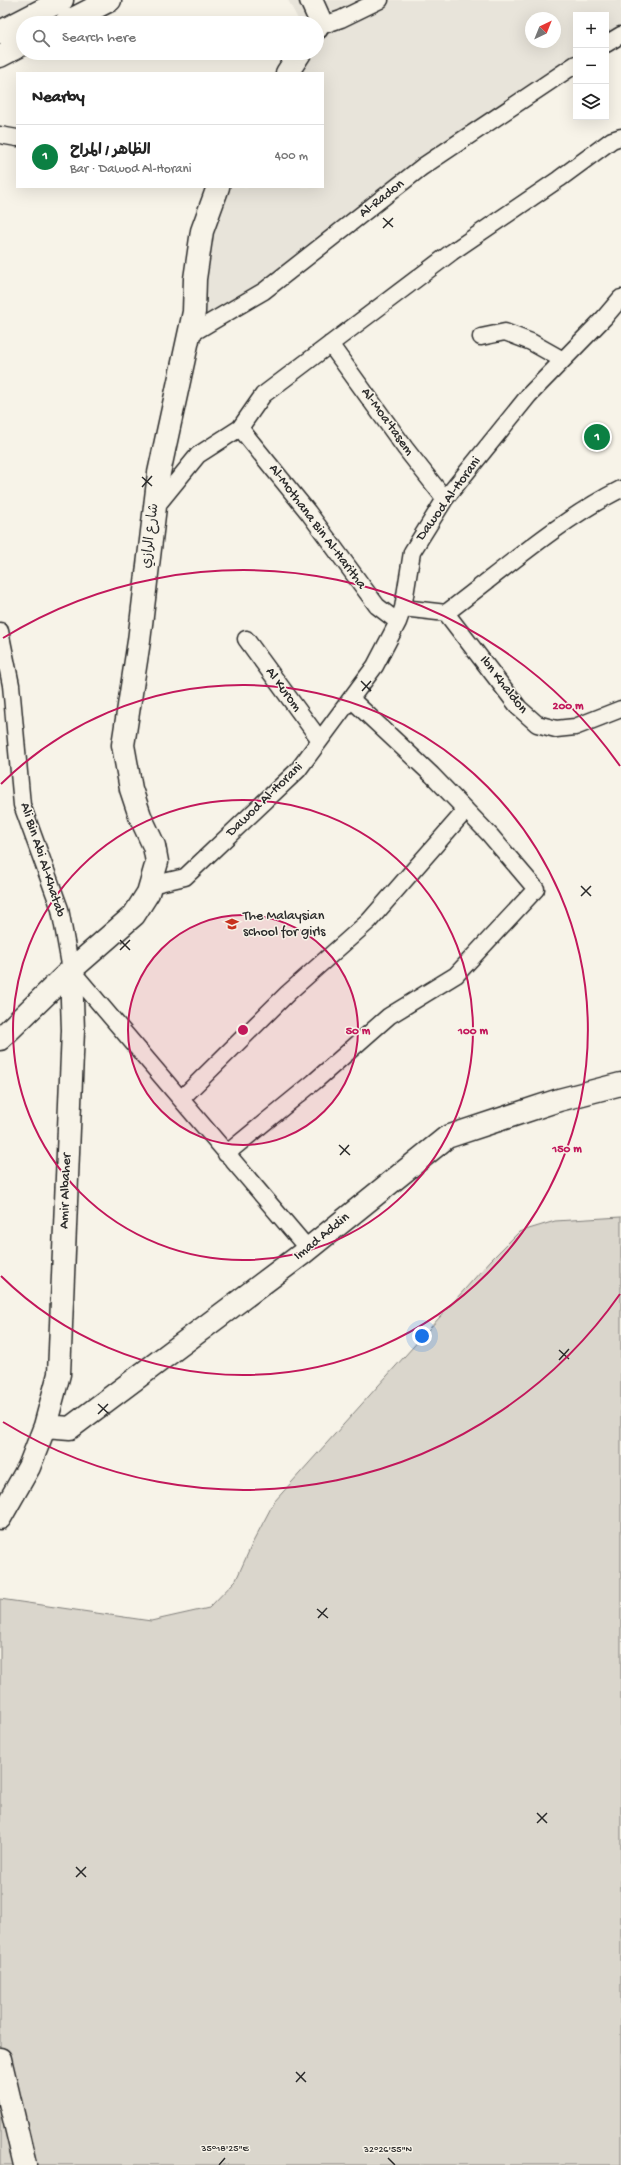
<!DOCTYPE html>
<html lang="en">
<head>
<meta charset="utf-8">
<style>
  body { margin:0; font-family:"Gochi Hand","Playpen Sans Arabic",sans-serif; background:#f2f2f2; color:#222 }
  .controls { position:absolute; right:12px; top:12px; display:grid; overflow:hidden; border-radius:0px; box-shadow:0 4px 16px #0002 }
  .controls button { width:36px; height:36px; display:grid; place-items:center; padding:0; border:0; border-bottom:1px solid #e0e0e0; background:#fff; color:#222; font:20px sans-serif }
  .compass { position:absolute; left:525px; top:12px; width:36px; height:36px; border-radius:50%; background:#fff; box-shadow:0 4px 16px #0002; rotate:43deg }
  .you { position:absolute; left:422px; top:1336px; width:14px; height:14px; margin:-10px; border:3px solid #fff; border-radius:50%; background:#1a73e8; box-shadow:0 0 0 6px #1a73e833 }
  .badge { display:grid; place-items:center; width:26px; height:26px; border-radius:50%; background:#0b8043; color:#fff; font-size:13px; font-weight:700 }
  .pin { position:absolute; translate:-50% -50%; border:2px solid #fff; box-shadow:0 1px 4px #0006 }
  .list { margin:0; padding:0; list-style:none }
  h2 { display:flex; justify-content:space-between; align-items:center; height:52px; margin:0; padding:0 16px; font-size:17px }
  h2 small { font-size:13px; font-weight:400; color:#767676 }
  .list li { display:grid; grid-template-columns:26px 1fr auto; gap:12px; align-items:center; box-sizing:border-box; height:64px; padding:0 16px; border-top:1px solid #e0e0e0 }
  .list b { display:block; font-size:15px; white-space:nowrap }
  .list p { margin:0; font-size:13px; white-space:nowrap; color:#767676 }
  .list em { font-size:13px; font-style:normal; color:#767676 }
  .icon { flex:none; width:22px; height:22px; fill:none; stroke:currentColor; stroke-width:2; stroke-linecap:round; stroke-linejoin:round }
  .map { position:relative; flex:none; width:621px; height:2165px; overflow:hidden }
  .search { position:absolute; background:#fff; box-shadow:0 4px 16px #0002; left:16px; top:16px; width:308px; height:44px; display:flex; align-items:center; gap:10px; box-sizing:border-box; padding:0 14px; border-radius:22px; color:#767676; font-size:15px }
  .panel { position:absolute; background:#fff; box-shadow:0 4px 16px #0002; left:16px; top:72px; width:308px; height:116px; border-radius:0px }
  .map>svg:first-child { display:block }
</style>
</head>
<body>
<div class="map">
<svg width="621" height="2165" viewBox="0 0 621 2165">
  <rect width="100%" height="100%" fill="#f7f3e8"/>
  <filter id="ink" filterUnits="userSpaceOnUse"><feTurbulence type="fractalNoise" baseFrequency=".025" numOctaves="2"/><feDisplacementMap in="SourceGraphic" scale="8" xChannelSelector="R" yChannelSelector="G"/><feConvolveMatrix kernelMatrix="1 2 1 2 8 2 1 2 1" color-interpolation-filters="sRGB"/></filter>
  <g filter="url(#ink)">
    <!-- built -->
    <path fill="#e8e4da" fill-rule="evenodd" d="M0 0H45L0 25Z
      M288 0H621V36L606 46V15H576V65L189 336 216 187H323V73H287L297 53H317V23H300ZM531 18H555V42H531Z"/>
    <!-- green -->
    <path fill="#dad6cc" stroke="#82807c" d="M621 1217V2165H0V1599L151 1621 209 1608 236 1580 253 1542 274 1502 491 1260 519 1232 555 1221Z"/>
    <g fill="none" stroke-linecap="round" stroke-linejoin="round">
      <!-- street casing -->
      <g stroke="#2b2b2b" stroke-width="19">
        <path id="street" d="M318 27 341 19 380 0
          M606 44 621 35
          M0 135 17 138
          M189 335 264 291 422 167 576 64
          M481 337 505 332 531 342 563 360
          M330 344 405 448 445 499
          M240 428 308 512 377 606 398 622
          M154 509 198 455 240 428 263 395 452 252 559 179 612 140 621 137
          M403 608 446 613C502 571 559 520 621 489
          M446 613 519 708 537 724 556 729 575 727 621 709
          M0 631 11 685 22 805 60 909 71 970 308 1249
          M246 639 320 740
          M151 885 185 877 298 770 375 666 398 622 403 608 412 552 445 499 529 395 604 318 621 298
          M181 1099 288 993 369 921 466 810
          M226 1154 314 1082 389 1016 456 975 536 889 490 835 432 775 351 699"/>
      </g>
      <!-- secondary casing -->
      <g stroke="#2b2b2b" stroke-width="25">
        <path id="secondary" d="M311 0 320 20 317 28
          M287 73 300 53
          M0 1039 71 970
          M45 1426 70 1428 302 1254 447 1137 559 1100 621 1084
          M0 1518 29 1467 45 1426 59 1374 73 1030 71 970 134 915 148 893 157 862 154 846 140 816 131 789 123 745 139 641 159 473 194 312 195 279 202 231 218 187
          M0 2059 25 2165"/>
      </g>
      <!-- primary casing -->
      <g stroke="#2b2b2b" stroke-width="25">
        <path id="primary" d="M65 23 110 0
          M0 32 62 0
          M0 56 23 44"/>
      </g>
      <!-- street -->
      <use href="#street" stroke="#f7f3e8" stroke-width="16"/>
      <!-- secondary -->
      <use href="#secondary" stroke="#f7f3e8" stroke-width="22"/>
      <!-- primary -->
      <use href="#primary" stroke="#f7f3e8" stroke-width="22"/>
    </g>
  </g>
  <!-- ticks -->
  <path fill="none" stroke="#2b2b2b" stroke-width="1.5" d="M383 218 393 227M383 228 393 218M142 477 152 486M142 487 152 476M361 681 371 691M362 691 371 681M581 886 591 896M581 896 591 886M120 940 130 950M120 950 130 940M339 1145 350 1155M340 1155 349 1145M559 1350 569 1359M559 1360 569 1349M98 1404 108 1413M98 1414 108 1404M317 1609 328 1618M318 1618 327 1608M537 1813 547 1823M537 1823 547 1813M76 1867 86 1877M76 1877 86 1867M296 2072 306 2082M296 2082 305 2072M388 2158 395 2165M219 2165 225 2158"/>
  <!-- distance rings -->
  <circle cx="243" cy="1030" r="115" fill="#c2185b" fill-opacity=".12"/>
  <g fill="none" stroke="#c2185b" stroke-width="2">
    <circle cx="243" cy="1030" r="115"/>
    <circle cx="243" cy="1030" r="230"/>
    <path d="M1 784A345 345 0 1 1 1 1276"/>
    <path d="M620 1294A460 460 0 0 1 3 1422M3 638A460 460 0 0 1 620 766"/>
  </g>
  <!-- icons -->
  <defs>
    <g id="school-bare" transform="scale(1.08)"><path d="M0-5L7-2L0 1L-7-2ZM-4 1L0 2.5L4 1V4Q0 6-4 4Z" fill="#c8321e" stroke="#f7f3e8" stroke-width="2.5" paint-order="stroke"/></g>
  </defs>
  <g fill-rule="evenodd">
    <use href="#school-bare" x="232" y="924"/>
  </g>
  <g text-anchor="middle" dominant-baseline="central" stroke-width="3" stroke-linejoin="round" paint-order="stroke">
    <!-- street labels -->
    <g font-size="14" fill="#2b2b2b" stroke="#f7f3e8">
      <text transform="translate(382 199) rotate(-38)">Al-Radon</text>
      <text transform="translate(387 422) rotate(54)">Al-Moa'tasem</text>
      <text transform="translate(449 499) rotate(-54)">Dawod Al-Horani</text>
      <text transform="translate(317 527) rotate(53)">Al-Mothana Bin Al-Haritha</text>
      <text transform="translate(151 536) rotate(-83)">شارع الرازي</text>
      <text transform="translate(503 685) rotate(52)">Ibn Khaldon</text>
      <text transform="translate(283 690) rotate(54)">Al Kurom</text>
      <text transform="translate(265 800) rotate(-44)">Dawod Al-Horani</text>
      <text transform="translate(42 860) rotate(72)">Ali Bin Abi Al-Khatab</text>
      <text transform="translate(66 1191) rotate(-88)">Amir Albaher</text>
      <text transform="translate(322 1237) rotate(-39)">Imad Addin</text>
    </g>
    <!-- poi labels -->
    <g font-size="14" fill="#2b2b2b" stroke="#f7f3e8" text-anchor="start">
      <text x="243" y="916">The Malaysian<tspan x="243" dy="16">school for girls</tspan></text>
    </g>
  </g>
  <g font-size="10" text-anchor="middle" fill="#2b2b2b" stroke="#f7f3e8" stroke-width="3" stroke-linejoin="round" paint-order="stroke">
    <text x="225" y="2151">35°18'25"E</text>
    <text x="388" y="2152">32°26'55"N</text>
  </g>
  <circle cx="243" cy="1030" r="6" fill="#c2185b" stroke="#f7f3e8" stroke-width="2"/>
  <g font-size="12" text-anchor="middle" font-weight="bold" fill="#c2185b" stroke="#f7f3e8" stroke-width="3" stroke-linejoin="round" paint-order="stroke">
    <text x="568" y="709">200 m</text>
    <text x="358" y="1034">50 m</text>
    <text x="473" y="1034">100 m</text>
    <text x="567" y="1152">150 m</text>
  </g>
</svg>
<div class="controls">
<button>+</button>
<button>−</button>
<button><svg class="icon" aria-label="layers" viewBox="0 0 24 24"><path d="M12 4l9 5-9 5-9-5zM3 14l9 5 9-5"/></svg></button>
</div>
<svg class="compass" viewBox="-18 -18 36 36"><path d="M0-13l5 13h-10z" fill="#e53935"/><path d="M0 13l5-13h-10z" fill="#767676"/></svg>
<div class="you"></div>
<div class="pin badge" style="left:597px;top:437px">1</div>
<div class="search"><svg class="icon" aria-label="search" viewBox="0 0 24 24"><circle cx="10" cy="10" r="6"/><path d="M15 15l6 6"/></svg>Search here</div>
<section class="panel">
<h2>Nearby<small></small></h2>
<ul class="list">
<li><span class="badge">1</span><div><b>الظاهر / المراح</b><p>Bar · Dawod Al-Horani</p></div><em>400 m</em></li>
</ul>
</section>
</div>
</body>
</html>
